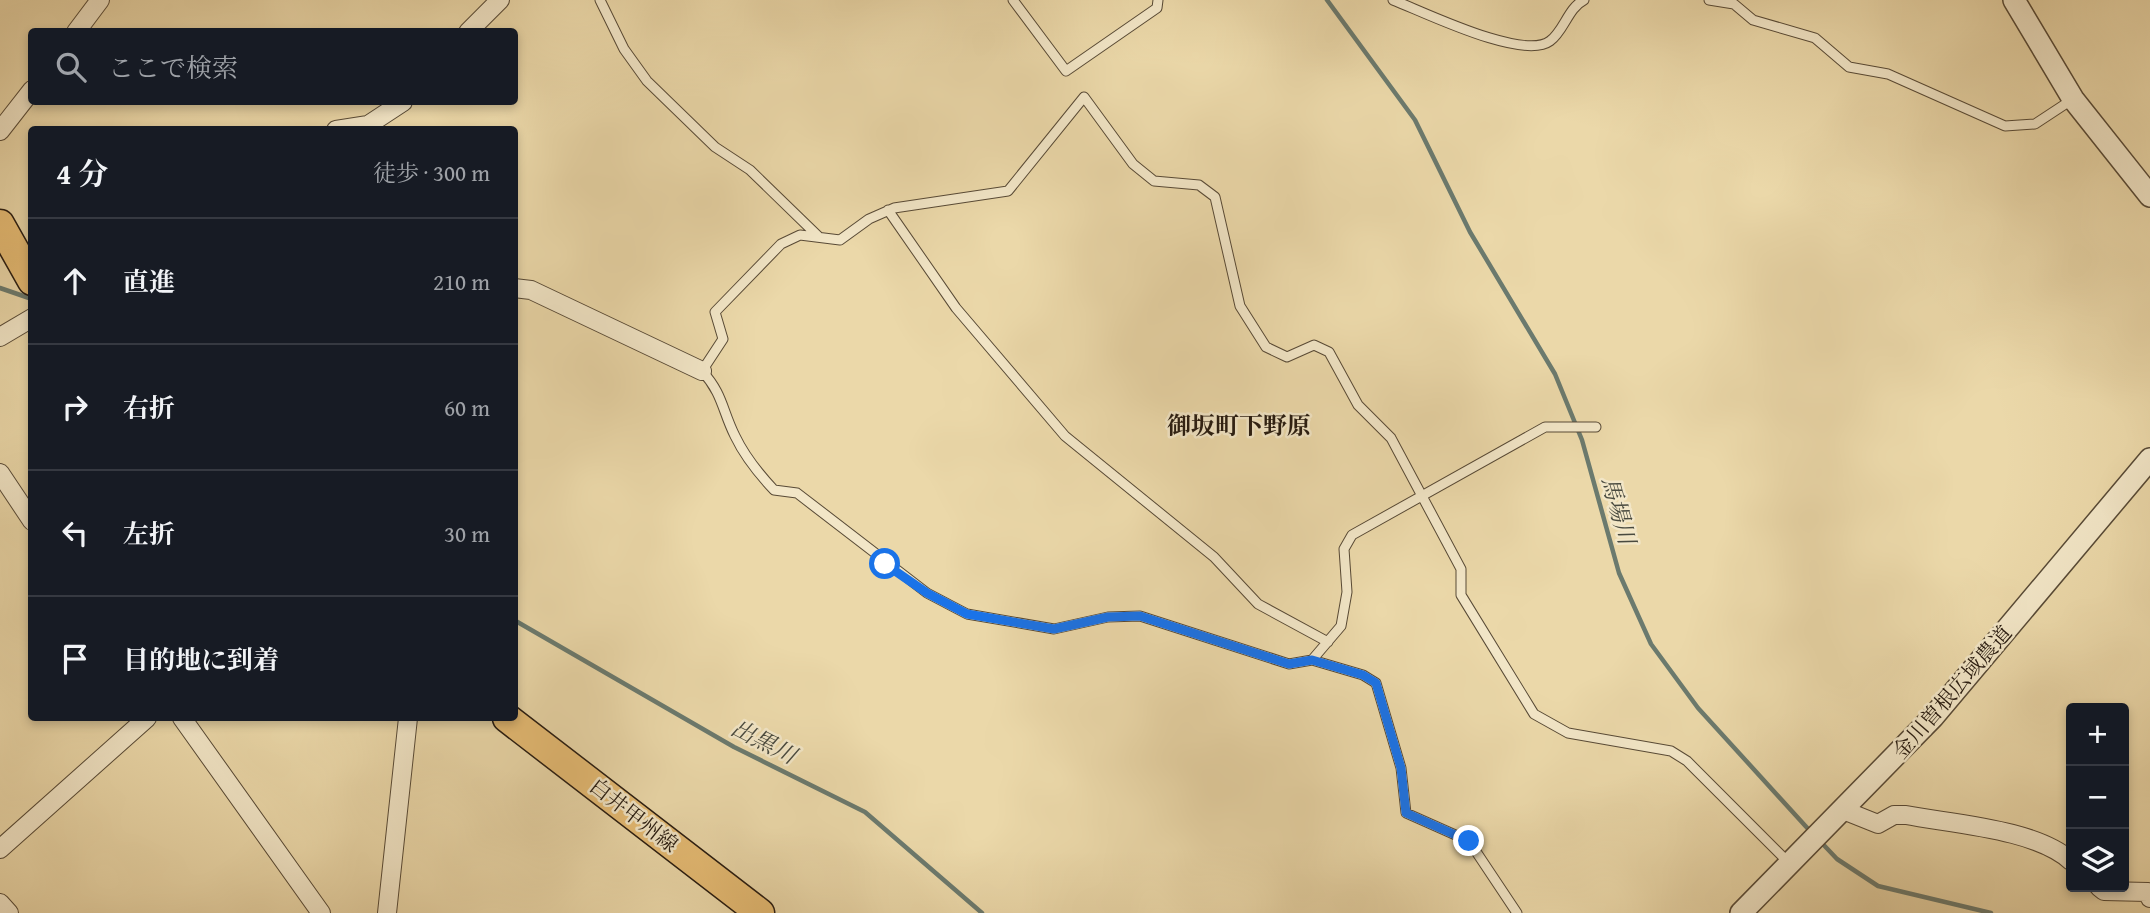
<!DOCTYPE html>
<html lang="ja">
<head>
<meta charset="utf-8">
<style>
  body { margin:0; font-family:"Gentium Book Plus","Noto Serif JP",serif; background:#242831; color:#f1f3f6 }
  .controls { position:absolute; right:21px; bottom:21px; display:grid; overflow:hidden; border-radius:7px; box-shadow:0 4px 10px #0003 }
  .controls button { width:63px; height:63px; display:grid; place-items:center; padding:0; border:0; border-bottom:2px solid #363941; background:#171b24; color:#f1f3f6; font:35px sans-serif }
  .stop { position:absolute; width:21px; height:21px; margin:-16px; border:5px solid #1a73e8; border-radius:50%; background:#fff }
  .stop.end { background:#1a73e8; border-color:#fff; box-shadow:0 2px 7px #0008 }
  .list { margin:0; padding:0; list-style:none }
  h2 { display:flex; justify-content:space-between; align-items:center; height:91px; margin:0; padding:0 28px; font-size:30px }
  h2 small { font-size:23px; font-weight:400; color:#9ea1a6 }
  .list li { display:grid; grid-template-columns:46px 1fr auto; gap:21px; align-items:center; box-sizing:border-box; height:126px; padding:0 28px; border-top:2px solid #363941 }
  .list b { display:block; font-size:26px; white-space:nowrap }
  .list em { font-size:23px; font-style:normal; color:#9ea1a6 }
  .icon { flex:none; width:38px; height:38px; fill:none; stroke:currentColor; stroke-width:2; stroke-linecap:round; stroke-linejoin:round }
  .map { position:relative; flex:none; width:2150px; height:913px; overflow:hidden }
  .search { position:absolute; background:#171b24; box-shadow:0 4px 10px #0003; left:28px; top:28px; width:490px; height:77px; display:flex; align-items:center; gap:18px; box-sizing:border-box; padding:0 24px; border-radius:7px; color:#9ea1a6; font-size:26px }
  .panel { position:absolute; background:#171b24; box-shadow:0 4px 10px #0003; left:28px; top:126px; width:490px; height:595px; border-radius:7px }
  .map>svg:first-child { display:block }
</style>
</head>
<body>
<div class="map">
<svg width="2150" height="913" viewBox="0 0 2150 913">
  <rect width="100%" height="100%" fill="#ebd8a9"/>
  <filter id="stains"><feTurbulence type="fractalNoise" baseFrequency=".00286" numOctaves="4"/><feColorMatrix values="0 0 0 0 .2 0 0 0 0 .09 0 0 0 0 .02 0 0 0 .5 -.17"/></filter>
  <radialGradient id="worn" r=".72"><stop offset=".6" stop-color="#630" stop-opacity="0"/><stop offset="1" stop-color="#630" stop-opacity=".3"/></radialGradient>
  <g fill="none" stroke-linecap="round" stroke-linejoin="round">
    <!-- stream -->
    <path stroke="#6b7a6e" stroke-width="4.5" d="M1327 0 1415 120 1470 232 1555 374 1582 440 1619 573 1651 644 1698 708 1810 831
      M0 288 32 299
      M514 620 734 747 865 812 982 913
      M1819 840 1837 859 1878 886 1991 913"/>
    <!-- service casing -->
    <g stroke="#584a36" stroke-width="11">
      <path id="service" d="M600 0 624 49 647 81 715 147 750 170 819 237
        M1013 0 1066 71 1157 8 1158 0
        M1393 0C1424 12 1523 61 1550 41 1564 31 1568 8 1584 0
        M1709 0 1734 4 1753 20 1815 38 1849 67 1888 74 2005 126 2035 124 2073 99
        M888 210 956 308 1065 436 1214 557 1258 604 1328 642
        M1312 660 1341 626 1347 592 1344 549 1352 535 1545 427H1596
        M1517 913 1469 841 1406 813 1401 768 1376 683 1363 675 1312 660 1289 664 1140 616 1108 617 1054 629 967 614 927 593 797 493 774 490C758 473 745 457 735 436 722 410 723 394 702 371L723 339 715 312 781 244 800 235 840 240 869 219 894 208 1008 191 1084 97 1133 164 1154 181 1199 185 1215 197 1240 306 1266 347 1287 357 1314 345 1329 352 1358 405 1391 438 1461 569V595L1534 714 1568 733 1671 751 1687 761 1790 864"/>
    </g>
    <!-- minor casing -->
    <g stroke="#584a36" stroke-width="20">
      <path id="minor" d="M76 32 100 0
        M468 32 500 0
        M336 130 368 125 403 102
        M0 131 32 90
        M514 288 531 290 702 371
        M0 337 32 318
        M0 473 32 521
        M182 718 321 913
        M1843 810 1878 824 1894 815H1906C1953 824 2036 829 2071 861
        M0 849 147 718
        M2099 887 2104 891 2148 892 2150 898
        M0 903 9 913
        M387 913 408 718"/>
    </g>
    <!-- tertiary casing -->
    <g stroke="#584a36" stroke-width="24">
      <path id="tertiary" d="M2014 0 2073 99 2150 196
        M1741 913 1933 717 2150 459"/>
    </g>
    <!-- primary casing -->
    <g stroke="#271b10" stroke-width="31">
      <path id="primary" d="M0 224 32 281
        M507 718 760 913"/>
    </g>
    <!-- service -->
    <use href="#service" stroke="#f2e6c7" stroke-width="9"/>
    <!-- minor -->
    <use href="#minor" stroke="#f2e6c7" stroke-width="18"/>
    <!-- tertiary -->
    <use href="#tertiary" stroke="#f2e6c7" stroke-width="21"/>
    <!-- primary -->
    <use href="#primary" stroke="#e6bc74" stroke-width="28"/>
  </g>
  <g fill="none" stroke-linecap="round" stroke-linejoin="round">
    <!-- route -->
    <path stroke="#1a73e8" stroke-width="9" d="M885 564 927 593 967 614 1054 629 1108 617 1140 616 1289 664 1312 660 1363 675 1376 683 1401 768 1406 813 1469 841"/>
  </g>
  <g text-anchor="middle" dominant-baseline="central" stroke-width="5" stroke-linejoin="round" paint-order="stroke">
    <!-- street labels -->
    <g font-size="21" fill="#271b10" stroke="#f2e6c7">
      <text transform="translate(1952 692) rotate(-49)">金川曽根広域農道</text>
      <text transform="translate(634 815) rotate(38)">白井甲州線</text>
    </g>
    <!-- water labels -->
    <g font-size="23" font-style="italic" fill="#494a3f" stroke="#f2e6c7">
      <text transform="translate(1619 510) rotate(74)">馬場川</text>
      <text transform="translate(764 741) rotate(27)">出黒川</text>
    </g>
    <!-- quarter labels -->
    <g font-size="24" font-weight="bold" fill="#271b10" stroke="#f2e6c7">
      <text x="1239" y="425">御坂町下野原</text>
    </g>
  </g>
  <rect width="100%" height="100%" filter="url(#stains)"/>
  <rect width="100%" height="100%" fill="url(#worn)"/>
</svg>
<div class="controls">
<button>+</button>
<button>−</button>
<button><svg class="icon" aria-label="layers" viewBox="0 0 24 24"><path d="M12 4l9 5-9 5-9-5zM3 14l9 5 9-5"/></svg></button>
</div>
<div class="stop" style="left:885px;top:564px"></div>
<div class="stop end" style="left:1469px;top:841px"></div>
<div class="search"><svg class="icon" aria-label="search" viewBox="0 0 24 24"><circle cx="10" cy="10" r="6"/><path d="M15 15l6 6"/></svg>ここで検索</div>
<section class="panel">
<h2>4 分<small>徒歩 · 300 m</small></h2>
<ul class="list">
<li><svg class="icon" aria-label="ahead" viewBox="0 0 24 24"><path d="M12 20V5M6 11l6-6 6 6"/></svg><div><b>直進</b></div><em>210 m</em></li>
<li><svg class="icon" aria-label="right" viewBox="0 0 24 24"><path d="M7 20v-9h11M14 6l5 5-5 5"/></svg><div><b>右折</b></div><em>60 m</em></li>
<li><svg class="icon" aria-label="left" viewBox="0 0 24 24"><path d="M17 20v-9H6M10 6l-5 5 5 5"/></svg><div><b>左折</b></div><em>30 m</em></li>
<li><svg class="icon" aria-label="arrive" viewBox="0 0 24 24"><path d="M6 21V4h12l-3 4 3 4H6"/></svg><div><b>目的地に到着</b></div></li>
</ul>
</section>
</div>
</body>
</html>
